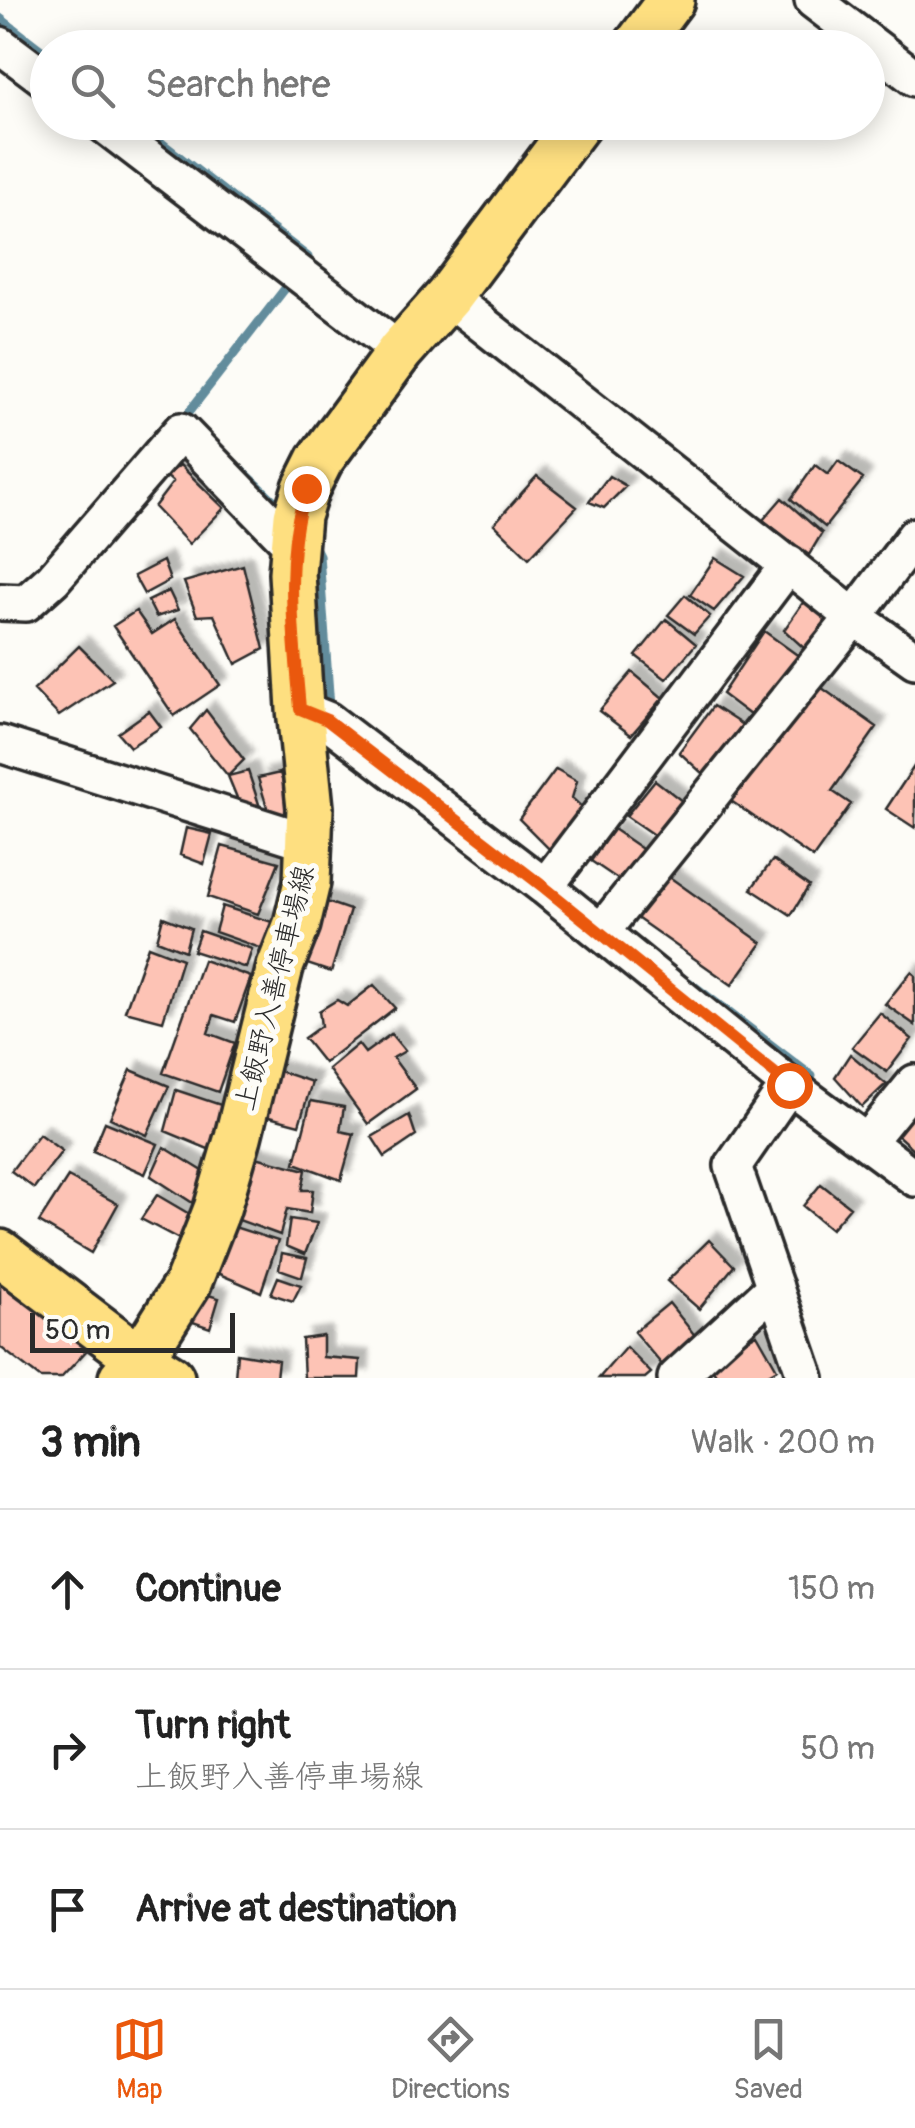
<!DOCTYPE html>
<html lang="en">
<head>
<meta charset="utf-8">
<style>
  body { margin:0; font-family:Pangolin,"Klee One",sans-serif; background:#f6f6f6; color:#222 }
  .scale { position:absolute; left:30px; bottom:25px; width:205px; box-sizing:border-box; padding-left:10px; border:5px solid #2b2b2b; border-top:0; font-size:28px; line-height:35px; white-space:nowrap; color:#2b2b2b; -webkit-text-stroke:8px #fdfcf7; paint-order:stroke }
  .stop { position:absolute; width:30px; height:30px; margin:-22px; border:8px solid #ea580c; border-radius:50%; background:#fff }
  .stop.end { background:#ea580c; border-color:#fff; box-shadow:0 2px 10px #0008 }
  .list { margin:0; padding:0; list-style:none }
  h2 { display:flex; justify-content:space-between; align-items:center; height:130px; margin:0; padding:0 40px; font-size:42px }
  h2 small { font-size:32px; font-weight:400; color:#767676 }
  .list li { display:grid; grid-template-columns:65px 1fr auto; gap:30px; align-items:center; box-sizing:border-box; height:160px; padding:0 40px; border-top:2px solid #e0e0e0 }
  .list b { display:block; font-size:38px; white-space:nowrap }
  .list p { margin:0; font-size:32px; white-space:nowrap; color:#767676 }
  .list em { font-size:32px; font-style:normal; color:#767676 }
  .icon { flex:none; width:55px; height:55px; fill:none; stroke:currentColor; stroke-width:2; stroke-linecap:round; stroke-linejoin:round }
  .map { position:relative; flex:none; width:915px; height:1378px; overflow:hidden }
  .search { position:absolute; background:#fff; box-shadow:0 5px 25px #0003; left:30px; right:30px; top:30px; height:110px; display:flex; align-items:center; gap:25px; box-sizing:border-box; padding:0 35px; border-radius:55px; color:#767676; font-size:38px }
  .sheet { height:610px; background:#fff }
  nav { display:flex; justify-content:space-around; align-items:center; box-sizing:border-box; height:140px; border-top:2px solid #e0e0e0; background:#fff; font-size:28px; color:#767676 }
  nav a { display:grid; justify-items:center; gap:5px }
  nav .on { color:#ea580c }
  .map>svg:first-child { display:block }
</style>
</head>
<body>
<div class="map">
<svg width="915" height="1378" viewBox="0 0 915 1378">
  <defs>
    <filter id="shadow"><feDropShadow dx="9" dy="-9" stdDeviation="2.5" flood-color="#0004"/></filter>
  </defs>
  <rect width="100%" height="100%" fill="#fdfcf7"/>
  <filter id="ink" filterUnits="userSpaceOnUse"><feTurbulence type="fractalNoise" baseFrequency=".01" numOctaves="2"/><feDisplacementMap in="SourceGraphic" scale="20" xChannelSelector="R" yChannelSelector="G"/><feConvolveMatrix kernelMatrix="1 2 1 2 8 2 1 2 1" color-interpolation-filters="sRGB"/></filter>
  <g filter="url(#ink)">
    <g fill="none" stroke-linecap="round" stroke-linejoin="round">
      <!-- stream -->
      <path stroke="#628c9c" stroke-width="9" d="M0 18 48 55
        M135 122 308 257 302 264
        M191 422 185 417 294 277
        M242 470 285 511
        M312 541 319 555 330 707 335 711
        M689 982 812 1076 803 1088"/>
    </g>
    <!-- building -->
    <path fill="#fdc3b5" stroke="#2b2b2b" stroke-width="2.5" filter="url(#shadow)" d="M838 461 863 479 825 527 791 499 815 465 828 475Z
      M180 465 224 508 189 544 154 507 173 482 166 476Z
      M537 476 577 507 529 558 494 524Z
      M609 476 626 486 604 508 589 502Z
      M782 498 822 533 809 555 763 520Z
      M715 558 744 576 714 611 690 595Z
      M163 561 170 580 144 594 134 576Z
      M243 565 264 649 236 664 214 615 197 616 184 582Z
      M169 591 178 610 156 617 148 601Z
      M685 595 710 616 694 634 668 615Z
      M806 598 832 618 805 649 784 630Z
      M136 611 152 634 175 619 220 685 174 716 113 626Z
      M666 619 696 644 666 679 636 656Z
      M764 631 800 657 750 715 722 694Z
      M79 646 113 680 59 716 34 690Z
      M632 672 663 698 631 735 599 711Z
      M815 683 877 727 832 791 851 804 813 858 731 801Z
      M713 706 744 726 704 775 679 752Z
      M206 710 244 760 228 776 190 729Z
      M149 711 161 727 130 747 118 733Z
      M915 765V828L886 809Z
      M556 769 577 781 572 798 585 810 551 851 519 819Z
      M248 771 260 807 242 810 228 776Z
      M280 773 292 814 271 820 258 778Z
      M655 780 687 805 661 840 626 816Z
      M186 828 212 834 204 864 180 855Z
      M613 829 648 853 625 884 591 861Z
      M222 846 279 862 258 914 208 897Z
      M773 860 809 886 791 915 751 889Z
      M661 871 762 943 732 985 631 914Z
      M318 899 350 910 331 972 298 961Z
      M222 906 272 922 263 949 215 932Z
      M163 917 191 928 185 951 157 940Z
      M200 931 252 949 246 968 193 951Z
      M148 946 182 959 163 1021 125 1011Z
      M203 960 251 977 235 1022 214 1015 208 1033 235 1043 218 1092 163 1073Z
      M911 972 915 975V1025L885 1004Z
      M374 985 395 1008 324 1063 304 1038 321 1026 319 1011 337 1000 347 1006Z
      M880 1013 912 1039 887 1072 852 1047Z
      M391 1034 405 1051 393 1058 416 1089 368 1124 328 1069 358 1044 365 1053Z
      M850 1054 886 1084 862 1107 835 1077Z
      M264 1066 312 1082 299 1125 254 1113Z
      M131 1070 169 1086 147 1135 110 1118Z
      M176 1090 224 1106 213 1151 165 1131Z
      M311 1101 344 1107 340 1131 354 1134 341 1180 295 1163Z
      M915 1106V1151L895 1133Z
      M409 1115 416 1136 385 1157 372 1137Z
      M105 1122 158 1144 145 1174 93 1151Z
      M39 1134 62 1151 34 1188 11 1171Z
      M164 1147 211 1176 199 1207 151 1176Z
      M244 1154 306 1170 302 1190H313L310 1213 287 1209 280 1235 225 1215Z
      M68 1177 118 1204 91 1253 39 1222Z
      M821 1184 850 1207 831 1229 803 1206Z
      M157 1195 191 1215 179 1239 141 1219Z
      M290 1219 317 1223 305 1254 286 1246Z
      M222 1223 278 1241 261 1292 203 1267Z
      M709 1240 734 1266 699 1309 667 1281Z
      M282 1253 307 1258 302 1277 279 1269Z
      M278 1277 301 1285 293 1301 271 1294Z
      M0 1284 89 1348 61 1378H40L0 1347Z
      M194 1291 219 1298 210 1328 187 1320Z
      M669 1303 697 1338 664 1367 634 1332Z
      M757 1334 777 1369 761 1378H718L708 1362Z
      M323 1336V1357L360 1360 359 1378H304L302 1339Z
      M626 1347 651 1373 645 1378H599Z
      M237 1353 278 1360 276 1378H235Z"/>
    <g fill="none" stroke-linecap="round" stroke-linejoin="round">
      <!-- minor casing -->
      <g stroke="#2b2b2b" stroke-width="42">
        <path id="minor" d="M813 0 915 78
          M0 45 48 81
          M101 122 400 351
          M448 297 854 617 915 660
          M0 602 26 603 53 579 181 431 282 535 295 537
          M300 709 327 720 545 887 789 1085 915 1178
          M0 744 309 842
          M545 887 789 564
          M601 932 854 617 915 536
          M789 1085 733 1166 806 1378
          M867 1142 915 1083
          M676 1378 775 1287"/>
      </g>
      <!-- major casing -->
      <g stroke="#2b2b2b" stroke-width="52">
        <path id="major" d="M635 48 671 0
          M0 1253 140 1359 171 1378
          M122 1378 140 1359 188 1283 217 1209 238 1137 280 967 297 924 307 882 310 808 300 709 292 573 297 516 306 488 320 460 400 351 448 297 579 122"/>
      </g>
      <!-- minor -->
      <use href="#minor" stroke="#fdfcf7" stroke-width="35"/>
      <!-- major -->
      <use href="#major" stroke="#fedf80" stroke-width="45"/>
    </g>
  </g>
  <g fill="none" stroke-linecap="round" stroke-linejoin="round" filter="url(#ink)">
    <!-- route -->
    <path stroke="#ea580c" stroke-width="12" d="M306 488C283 559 294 635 300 709L327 720 545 888 789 1085"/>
  </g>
  <g text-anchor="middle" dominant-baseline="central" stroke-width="10" stroke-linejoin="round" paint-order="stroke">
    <!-- street labels -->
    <g font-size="28" fill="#2b2b2b" stroke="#fdfcf7">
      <text transform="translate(275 988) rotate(-76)">上飯野入善停車場線</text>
    </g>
  </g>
</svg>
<div class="scale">50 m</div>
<div class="stop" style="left:789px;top:1085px"></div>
<div class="stop end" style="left:306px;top:488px"></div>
<div class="search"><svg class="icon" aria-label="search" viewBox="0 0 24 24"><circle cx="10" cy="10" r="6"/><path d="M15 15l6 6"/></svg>Search here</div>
</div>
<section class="sheet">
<h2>3 min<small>Walk · 200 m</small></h2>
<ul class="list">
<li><svg class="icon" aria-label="ahead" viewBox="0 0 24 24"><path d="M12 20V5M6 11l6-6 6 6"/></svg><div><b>Continue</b></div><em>150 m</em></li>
<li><svg class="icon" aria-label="right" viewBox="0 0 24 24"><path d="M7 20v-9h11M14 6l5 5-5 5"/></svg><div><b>Turn right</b><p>上飯野入善停車場線</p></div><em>50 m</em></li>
<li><svg class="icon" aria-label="arrive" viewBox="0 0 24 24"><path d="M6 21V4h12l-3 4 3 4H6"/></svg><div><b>Arrive at destination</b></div></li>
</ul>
</section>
<nav>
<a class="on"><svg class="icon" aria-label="map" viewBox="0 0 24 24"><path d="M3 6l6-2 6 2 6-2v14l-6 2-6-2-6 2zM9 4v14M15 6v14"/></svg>Map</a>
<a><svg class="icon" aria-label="directions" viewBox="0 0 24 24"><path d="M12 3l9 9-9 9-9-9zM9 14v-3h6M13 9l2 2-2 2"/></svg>Directions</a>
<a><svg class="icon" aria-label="saved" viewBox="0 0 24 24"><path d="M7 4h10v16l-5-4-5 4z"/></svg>Saved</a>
</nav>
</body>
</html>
